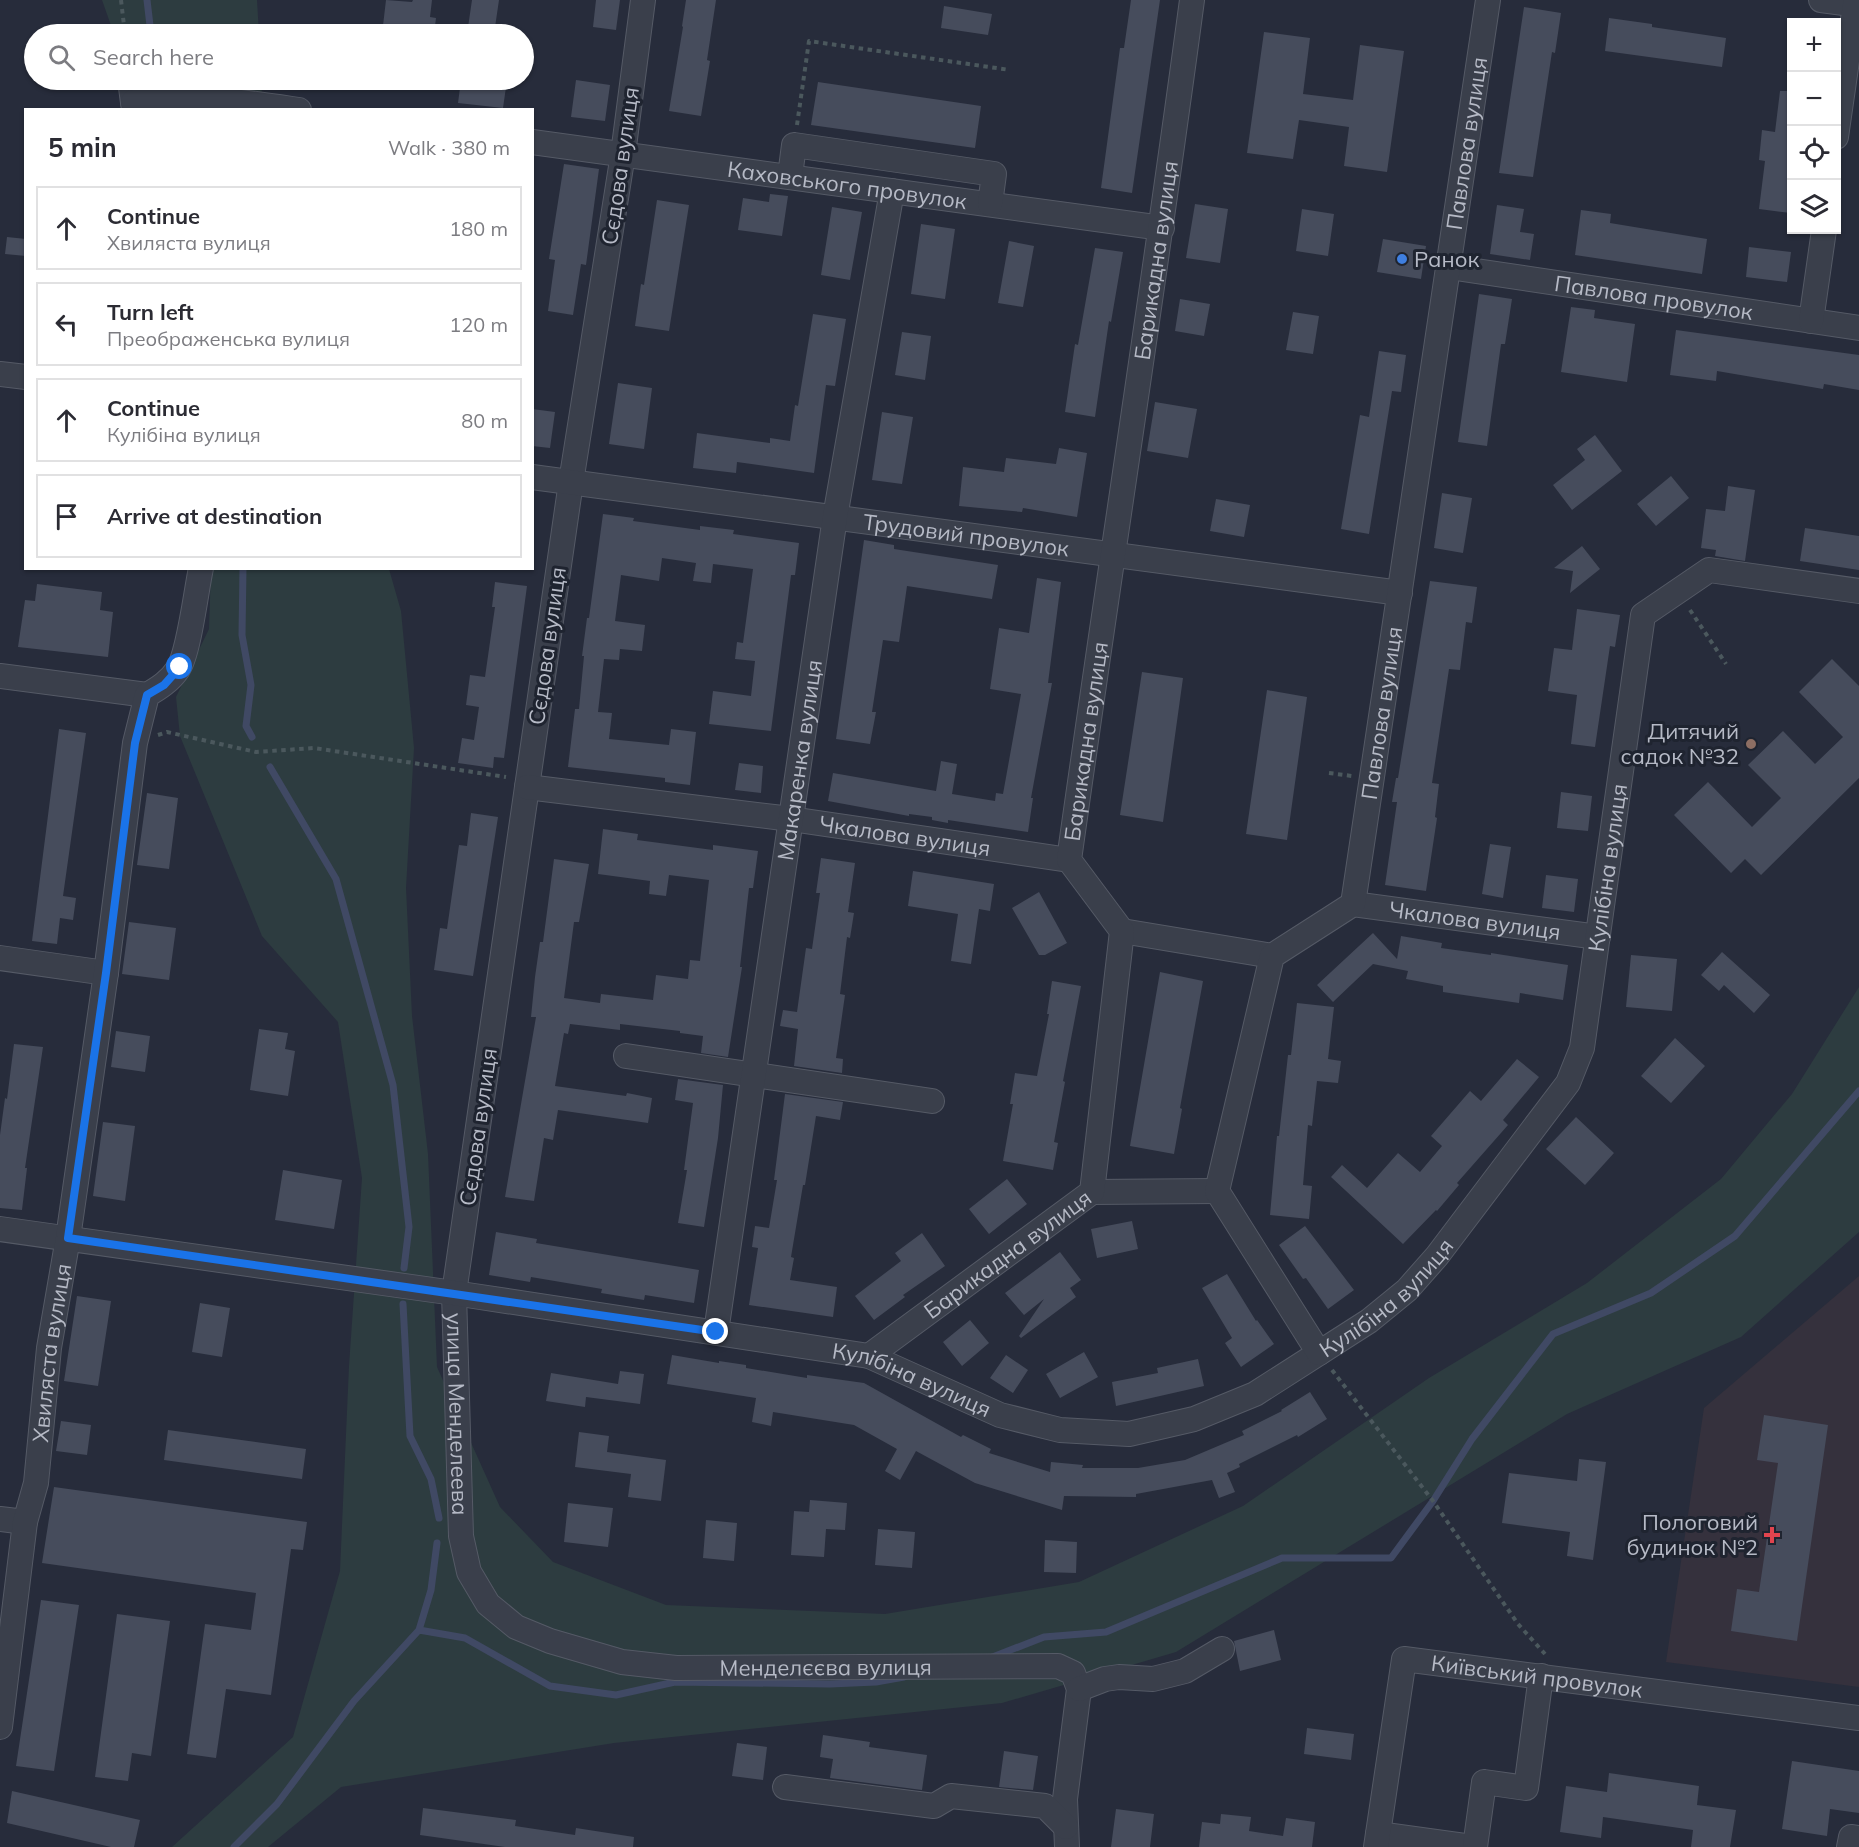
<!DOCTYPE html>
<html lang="en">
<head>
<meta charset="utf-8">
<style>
  body { margin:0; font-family:Mulish,sans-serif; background:#f2f2f3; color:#2b2b33 }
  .controls { position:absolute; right:18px; top:18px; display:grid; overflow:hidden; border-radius:0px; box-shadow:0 2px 4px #0004 }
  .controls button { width:54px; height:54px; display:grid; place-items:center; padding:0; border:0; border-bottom:2px solid #e1e1e2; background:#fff; color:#2b2b33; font:30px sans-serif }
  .stop { position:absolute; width:18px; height:18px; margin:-14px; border:4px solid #1a73e8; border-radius:50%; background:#fff }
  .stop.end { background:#1a73e8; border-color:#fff; box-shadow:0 2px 6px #0008 }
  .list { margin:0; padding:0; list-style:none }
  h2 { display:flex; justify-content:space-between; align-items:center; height:78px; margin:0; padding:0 24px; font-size:26px }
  h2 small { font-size:20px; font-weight:400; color:#7c7c81 }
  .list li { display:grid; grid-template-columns:39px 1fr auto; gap:18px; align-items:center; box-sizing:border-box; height:84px; margin:0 12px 12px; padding:0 12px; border:2px solid #e1e1e2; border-radius:0px }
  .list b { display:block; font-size:22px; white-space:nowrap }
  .list p { margin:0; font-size:20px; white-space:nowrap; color:#7c7c81 }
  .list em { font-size:20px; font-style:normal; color:#7c7c81 }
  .icon { flex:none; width:33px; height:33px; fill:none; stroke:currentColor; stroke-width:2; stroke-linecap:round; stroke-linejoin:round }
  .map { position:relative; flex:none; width:1859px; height:1847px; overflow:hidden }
  .search { position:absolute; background:#fff; box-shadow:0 2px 4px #0004; left:24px; top:24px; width:510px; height:66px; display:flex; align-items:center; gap:15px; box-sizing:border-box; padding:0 21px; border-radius:33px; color:#7c7c81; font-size:22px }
  .panel { position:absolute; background:#fff; box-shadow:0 2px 4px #0004; left:24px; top:108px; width:510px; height:462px; border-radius:0px }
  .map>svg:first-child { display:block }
</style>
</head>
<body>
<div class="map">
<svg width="1859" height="1847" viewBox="0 0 1859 1847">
  <rect width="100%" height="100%" fill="#272c3b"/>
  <!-- medical -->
  <path fill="#35313d" d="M1859 1276V1687L1666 1662 1704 1408Z"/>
  <!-- green -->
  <path fill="#2d3c40" d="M102 0H257L259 34H114Z
    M133 80H261L263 109H146Z
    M211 569H389L401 611 414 748 406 888 412 1016 428 1154 437 1367 500 1507 553 1562 666 1605 885 1614 1079 1582 1243 1506 1429 1378 1587 1283 1721 1179 1792 1094 1859 987V1232L1741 1337 1567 1414 1176 1652 1002 1703 614 1743 341 1787 268 1847H172L293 1737 340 1571 349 1366 362 1178 338 1022 262 936 180 736 176 697 209 629Z"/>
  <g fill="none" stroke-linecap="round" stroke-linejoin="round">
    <!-- stream -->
    <path stroke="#404964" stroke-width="7" d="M147 0 151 34
      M243 568 242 635 251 685 246 726 252 737
      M270 767 336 879 393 1085 409 1227 404 1268
      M403 1304 410 1436 431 1479 439 1518
      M419 1630 465 1638 550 1686 616 1695 675 1682 830 1684 876 1682 904 1677
      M990 1658 1044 1637 1106 1632 1282 1558H1391L1433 1501 1472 1439 1553 1334 1651 1293 1735 1236 1859 1091
      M234 1847 277 1804 354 1701 419 1630 431 1590 437 1543"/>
  </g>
  <!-- building -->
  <path fill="#464c5c" d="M386 0 412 2 413 0H432L430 17 436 18 434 34H382Z
    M472 0H499L494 34H467Z
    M596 0H620L616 30 593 27Z
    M686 0H716L707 60 710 61 701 116 669 111 683 27 682 26Z
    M1131 0H1160L1132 193 1101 188 1120 48H1124Z
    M944 6 992 14 988 35 941 28Z
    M1524 7 1561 13 1555 53 1552 52 1533 177 1499 173Z
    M1609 18 1652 24V27L1726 38 1722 67 1605 51Z
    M1264 32 1310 38 1303 94 1353 100 1360 45 1404 51 1387 172 1344 166 1349 127 1299 120 1293 159 1247 153Z
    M461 80H507L503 108 458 103Z
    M576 80 610 85 605 121 571 117Z
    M818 82 981 106 975 148 811 125Z
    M1780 91H1791V213L1759 209 1765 161 1759 160 1762 130 1775 132Z
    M564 164 599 169 586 265 581 264 573 315 548 311 555 260 549 259Z
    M770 194 788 196 782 236 738 230 743 198 769 202Z
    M657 200 689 205 669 331 635 326 641 284 644 285Z
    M1195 204 1228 209 1220 263 1186 258Z
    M1497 205 1524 209 1520 232 1534 234 1530 260 1490 254Z
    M832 207 862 212 850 280 821 275Z
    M1302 209 1334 214 1328 256 1296 251Z
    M1581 210 1611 214 1610 223 1707 239 1702 274 1575 255Z
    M921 224 955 229 945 299 911 294Z
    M7 237 26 239V256L5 254Z
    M1383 239 1426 246 1421 279 1377 272Z
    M1009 241 1034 246 1023 307 998 303Z
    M1749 247 1791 252 1787 282 1746 277Z
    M1095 248 1123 252 1111 322 1109 321 1095 417 1065 412 1075 344 1078 345Z
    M1479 294 1512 299 1505 344H1501L1487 446 1458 442Z
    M1180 299 1210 304 1204 336 1175 331Z
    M1571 307 1595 310 1594 318 1635 324 1627 382 1561 372Z
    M1293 312 1319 316 1313 354 1286 350Z
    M813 314 846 319 835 386 826 385 814 473 737 462 736 473 693 468 697 433 770 443V438L790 441 795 405 798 406Z
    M1676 330 1859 355V390L1824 384 1823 389 1717 371 1716 381 1670 375Z
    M902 332 931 336 925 380 895 375Z
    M1379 351 1406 355 1401 392 1392 391 1369 534 1341 529 1360 415 1369 417Z
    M618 383 652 388 644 449 609 444Z
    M1155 402 1197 409 1188 458 1147 451Z
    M532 409 555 412 550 448 532 446Z
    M882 412 913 417 902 484 872 480Z
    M1595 435 1622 471 1572 510 1553 485 1585 460 1577 449Z
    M1059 448 1087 453 1077 517 1023 508 1022 512 959 506 963 467 1004 472 1006 458 1056 464Z
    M1671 476 1689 498 1656 526 1637 504Z
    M1728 486 1755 490 1745 561 1715 556 1716 550 1701 548 1706 509 1725 511Z
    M1442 493 1472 498 1463 553 1434 548Z
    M1216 499 1250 505 1244 537 1210 531Z
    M603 514 634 518 633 521 700 530V526L734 530 733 534 799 543 795 575H791L771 731 709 724 713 691 751 696 755 661 735 659 737 642 743 643 753 569 713 564 711 583 693 581 696 563 662 558 659 581 621 575 615 621 645 625 642 651 620 649 619 660 604 659 598 712 612 713 609 739 669 745 671 729 696 732 690 785 665 782V778L568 767 575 709H579L584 656H582L587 618H589Z
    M1805 528 1859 536V570L1800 561Z
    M864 540 894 545V549L998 565 992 599 907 586 899 642 883 640 872 712H876L870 744 836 739Z
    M1582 546 1600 569 1570 593 1573 571 1554 568Z
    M1037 578 1061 582 1048 683H1052L1031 798H1033L1028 832 948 820V823L932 820V817L909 814V816L828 801 833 773 936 791 941 761 957 764 952 794 995 801 996 793 1003 794 1021 694 990 689 999 628 1029 633Z
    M1430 581 1477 587 1472 623 1466 622 1460 670 1449 669 1432 783 1439 784 1435 817 1437 818 1426 891 1385 885 1397 802H1392L1396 778H1398Z
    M495 582 527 586 504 758 494 757 493 768 458 763 462 738 474 740 479 707 466 705 470 675 485 677 495 607H492Z
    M37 584 102 592 100 610 113 612 108 657 18 647 25 600 35 601Z
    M1577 609 1620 615 1615 647 1610 646 1595 747 1571 744 1577 695 1548 691 1554 648 1572 650Z
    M1832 659 1859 686V778L1761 875 1745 859 1731 873 1674 815 1708 782 1752 827 1781 798 1748 765 1783 731 1815 764 1843 737 1799 692Z
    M1142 672 1183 678 1163 822 1120 815Z
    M1267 690 1307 697 1287 840 1246 834Z
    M59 729 86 733 63 896 76 898 73 920 60 918 57 944 32 941Z
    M739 763 763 766 761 793 735 790Z
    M1561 792 1592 796 1588 831 1557 828Z
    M147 793 178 798 169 869 137 865Z
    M471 813 498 817 473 976 434 970 440 928 447 929 459 845 467 846Z
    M603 829 638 834 637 840 713 850V845L758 851 753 888H749L740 967H742L728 1057 701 1053 703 1036 680 1033V1031L620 1024V1030L570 1024 568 1034 564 1033 555 1086 626 1096 627 1093 652 1098 648 1123 558 1110 553 1140 544 1138 534 1201 505 1197 536 1017H531L535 977 540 942H543L554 859 589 864 579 922H574L564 998 600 1003 601 994 653 1000 656 975 688 979 690 960 700 961 709 880 669 875 666 896 649 894 650 881 598 874Z
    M1490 844 1511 847 1503 898 1482 894Z
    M821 858 855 863 848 912 854 913 850 938 847 937 840 994 845 995 836 1058 843 1059 842 1073 794 1066 798 1029 780 1026 783 1010 797 1012 806 948 812 949 820 893H816Z
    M913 871 994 884 990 911 979 909 971 964 951 961 958 914 908 906Z
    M1546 875 1578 879 1574 912 1542 908Z
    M1039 892 1067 943 1045 955H1039L1012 908Z
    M129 922 176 928 169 980 122 974Z
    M1373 933 1397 959 1401 936 1442 943 1441 948 1491 955V953L1568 965 1563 1000 1520 993 1519 1003 1443 992V986L1406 979 1408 971 1373 964 1333 1002 1317 985Z
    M1722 952 1770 995 1754 1013 1724 985 1719 991 1701 975Z
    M1631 955 1677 959 1672 1011 1626 1007Z
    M1160 972 1203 981 1180 1108 1182 1109 1174 1154 1130 1146Z
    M1052 981 1081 986 1063 1081 1065 1082 1054 1142 1058 1143 1053 1170 1003 1161 1013 1104H1010L1015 1073 1037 1076 1049 1014H1047Z
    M1297 1003 1334 1007 1328 1059 1341 1061 1338 1083 1317 1081 1312 1126 1308 1125 1303 1185 1312 1186 1309 1219 1270 1215 1277 1136H1279L1288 1055H1291Z
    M259 1029 288 1033 285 1049 295 1051 288 1096 250 1090Z
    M116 1031 150 1036 145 1072 111 1067Z
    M1675 1038 1705 1066 1671 1103 1641 1076Z
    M14 1044 43 1047 25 1168H27L22 1210 0 1208V1135L5 1098 7 1099Z
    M1517 1059 1539 1077 1503 1120 1508 1125 1457 1183 1459 1185 1437 1211 1436 1210 1403 1244 1331 1177 1342 1165 1367 1188 1398 1153 1420 1172 1442 1146 1431 1136 1470 1091 1481 1101Z
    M678 1079 723 1085 718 1138 704 1227 678 1223 687 1170H684L693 1103 675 1100Z
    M785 1094 843 1102 840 1120 816 1116 805 1185H803L791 1257 794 1258 790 1280 837 1287 833 1317 749 1305 758 1248 752 1247 755 1226 769 1228 777 1180H774Z
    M1576 1117 1614 1153 1585 1185 1546 1149Z
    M103 1122 135 1126 125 1201 93 1196Z
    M283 1170 342 1180 334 1229 275 1220Z
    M1007 1179 1027 1204 989 1234 969 1209Z
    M1132 1221 1138 1249 1097 1258 1091 1229Z
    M1305 1226 1354 1290 1328 1309 1306 1278 1303 1279 1279 1245Z
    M496 1232 537 1239 536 1243 699 1270 694 1303 645 1295 644 1300 601 1293 602 1289 531 1277 530 1282 489 1275Z
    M922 1233 945 1266 903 1295 905 1297 874 1320 855 1296 901 1261 895 1253Z
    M1060 1252 1081 1280 1070 1288 1076 1297 1021 1338 1019 1336 1044 1299 1024 1315 1005 1293Z
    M1227 1274 1256 1321 1257 1320 1274 1344 1241 1367 1225 1343 1232 1338 1202 1288Z
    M77 1296 111 1301 98 1386 64 1381Z
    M200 1303 230 1308 222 1357 192 1352Z
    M970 1320 989 1343 962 1366 943 1342Z
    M1084 1352 1098 1377 1060 1398 1046 1374Z
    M672 1355 719 1363V1361L746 1365V1368L807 1378V1375L864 1383 961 1437 963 1435 991 1449 989 1453 1050 1472 1051 1462 1083 1465 1082 1468H1138L1185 1460 1244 1435 1242 1431 1282 1411 1281 1410 1310 1392 1327 1419 1298 1437 1297 1435 1239 1464 1240 1467 1227 1473 1235 1492 1219 1498 1212 1480 1136 1494V1497L1064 1496 1062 1510 975 1483 916 1451 900 1480 885 1471 897 1449 854 1425 773 1412 771 1426 752 1422 756 1398 667 1384Z
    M1006 1355 1028 1370 1013 1393 990 1378Z
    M1198 1359 1204 1386 1116 1406 1112 1382 1158 1373 1157 1368Z
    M620 1371 644 1374 640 1404 586 1397 585 1407 546 1401 551 1373 618 1384Z
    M1764 1415 1828 1425 1797 1641 1731 1631 1737 1589 1759 1592 1778 1463 1757 1460Z
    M61 1421 91 1425 87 1455 56 1451Z
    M168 1430 306 1449 302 1479 164 1460Z
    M579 1432 609 1436 607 1452 666 1460 661 1501 628 1497 631 1474 575 1467Z
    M1579 1459 1606 1462 1593 1560 1567 1556 1570 1532 1502 1523 1509 1473 1577 1481Z
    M54 1487 307 1522 303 1550 291 1549 271 1695 226 1689 216 1758 187 1754 205 1624 251 1630 256 1593 42 1563Z
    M810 1500 847 1503 845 1530 826 1529 824 1557 791 1555 794 1511 809 1512Z
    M568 1503 613 1508 608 1547 564 1542Z
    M706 1520 737 1523 734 1561 703 1558Z
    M878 1529 915 1532 912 1568 875 1565Z
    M1045 1540 1077 1542 1076 1573 1044 1572Z
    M41 1600 79 1605 54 1771 16 1766Z
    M117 1614 170 1621 151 1756 132 1753 128 1781 95 1777Z
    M1274 1630 1281 1660 1240 1671 1234 1641Z
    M1307 1728 1354 1734 1351 1760 1304 1754Z
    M823 1735 870 1742 869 1747 927 1755 922 1790 830 1778 833 1759 820 1757Z
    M737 1743 767 1747 763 1780 732 1776Z
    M1004 1751 1038 1756 1033 1790 999 1787Z
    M1792 1761 1859 1771V1813L1830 1809 1827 1836 1782 1829Z
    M1609 1773 1699 1786 1697 1805 1736 1810 1730 1847H1691L1693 1830 1603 1817 1601 1838 1560 1832 1566 1786 1607 1792Z
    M12 1791 140 1820 134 1847H111L7 1823Z
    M423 1808 516 1820 515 1826 575 1835 576 1828 634 1837 633 1847H505L420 1835Z
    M1116 1809 1154 1814 1150 1847H1111Z
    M1221 1814 1251 1817 1249 1831 1283 1836 1286 1818 1315 1822 1312 1847H1199L1202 1822 1220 1824Z"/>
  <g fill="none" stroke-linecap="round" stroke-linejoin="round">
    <!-- minor casing -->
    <g stroke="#555a66" stroke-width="26">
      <g id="minor">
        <path id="s1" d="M643 0 623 154 571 482 454 1293 461 1536 469 1572 488 1604 516 1627 550 1641 622 1662 676 1668 1058 1666 1073 1673 1079 1689 1065 1799 1067 1847"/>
        <path d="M1821 0 1859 5"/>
        <path d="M130 80 134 110"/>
        <path d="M133 102C189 93 244 102 299 110"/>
        <path d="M1836 137 1855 5"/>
        <path id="s2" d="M532 142 1162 228"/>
        <path d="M790 176 794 145 994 174 990 204"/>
        <path id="s3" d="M1449 267 1859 328"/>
        <path d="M1811 321 1824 230"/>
        <path d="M0 374 26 377"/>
        <path id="s4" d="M532 477 1400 593"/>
        <path d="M0 676 147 695"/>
        <path id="s5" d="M527 787 791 819 1069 860"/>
        <path id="s6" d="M1353 904 1598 937"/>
        <path d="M1122 931 1272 956"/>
        <path d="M0 958 106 973"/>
        <path d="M626 1056 932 1101"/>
        <path d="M1092 1192 1217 1191"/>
        <path id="s7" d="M0 1229 454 1293 869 1356 1000 1415 1060 1430 1129 1434 1194 1419 1255 1394 1369 1321 1407 1290 1437 1256 1568 1083 1582 1048 1643 615 1709 570 1859 591"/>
        <path id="s8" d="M716 1332 835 517 892 191"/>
        <path id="s9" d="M1319 1353 1217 1191 1272 956 1353 904 1488 0"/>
        <path id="s10" d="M869 1356 1092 1192 1122 931 1069 860C1109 573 1154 287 1192 0"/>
        <path d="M0 1519 25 1522"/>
        <path d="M1079 1689 1105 1679 1119 1677 1153 1679 1185 1671 1222 1649"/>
        <path id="s11" d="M0 1727 25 1522 36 1483 49 1348 68 1238 106 973 135 743 147 695C159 688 170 681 178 669 189 653 196 591 201 568"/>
        <path d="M785 1787 934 1806 951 1796 1045 1806 1066 1827"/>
        <path d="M1378 1834 1472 1847"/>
        <path id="s12" d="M1376 1847 1404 1659 1859 1718"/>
        <path d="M1475 1847 1484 1782 1526 1788 1541 1676"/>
        <path d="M1849 1847 1851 1837 1859 1838"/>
      </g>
    </g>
    <!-- path -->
    <path stroke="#4b585d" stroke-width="4" stroke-dasharray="4.5 4.5" stroke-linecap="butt" d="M121 0 125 34
      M797 125 809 41 1010 70
      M1690 610 1726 664
      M158 735 167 732 256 752 314 748 506 777
      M1329 773 1352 776
      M1332 1370 1433 1501 1518 1624 1545 1654"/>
    <!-- minor -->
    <use href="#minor" stroke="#3a3f4b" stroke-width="24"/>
  </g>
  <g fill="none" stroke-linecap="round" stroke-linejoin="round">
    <!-- route -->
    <path stroke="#1a73e8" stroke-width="8" d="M180 667 164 685 147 695 135 743 106 973 68 1238 716 1332"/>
  </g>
  <!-- markers -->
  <circle fill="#3f7fe0" stroke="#1f2430" stroke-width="2" cx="1402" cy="259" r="6"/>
  <circle fill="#8d6e63" stroke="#1f2430" stroke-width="2" cx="1751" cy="744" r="6"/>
  <path fill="#e0444e" stroke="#1f2430" stroke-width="2" d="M1769 1526h6v6h6v6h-6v6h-6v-6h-6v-6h6z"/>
  <g text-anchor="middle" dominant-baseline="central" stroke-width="6" stroke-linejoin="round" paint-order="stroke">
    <!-- street labels -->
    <g font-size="22" fill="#b6bac6" stroke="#1f2430">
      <text stroke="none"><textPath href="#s9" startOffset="1298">Павлова вулиця</textPath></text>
      <text transform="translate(620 166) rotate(-82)">Сєдова вулиця</text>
      <text stroke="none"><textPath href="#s2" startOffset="318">Каховського провулок</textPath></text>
      <text stroke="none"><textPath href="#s10" startOffset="1234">Барикадна вулиця</textPath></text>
      <text stroke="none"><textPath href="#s3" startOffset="207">Павлова провулок</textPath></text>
      <text stroke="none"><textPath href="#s4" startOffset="438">Трудовий провулок</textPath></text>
      <text transform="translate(547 646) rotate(-82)">Сєдова вулиця</text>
      <text stroke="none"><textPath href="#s9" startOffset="722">Павлова вулиця</textPath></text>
      <text stroke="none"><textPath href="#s10" startOffset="748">Барикадна вулиця</textPath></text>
      <text stroke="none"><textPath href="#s8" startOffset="578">Макаренка вулиця</textPath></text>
      <text stroke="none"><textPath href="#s5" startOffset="381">Чкалова вулиця</textPath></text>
      <text stroke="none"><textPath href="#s7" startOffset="1952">Кулібіна вулиця</textPath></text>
      <text stroke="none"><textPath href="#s6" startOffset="123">Чкалова вулиця</textPath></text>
      <text transform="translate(478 1127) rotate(-82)">Сєдова вулиця</text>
      <text stroke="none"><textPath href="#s10" startOffset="172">Барикадна вулиця</textPath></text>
      <text stroke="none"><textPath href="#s7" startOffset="1449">Кулібіна вулиця</textPath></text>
      <text stroke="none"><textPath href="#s11" startOffset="378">Хвиляста вулиця</textPath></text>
      <text stroke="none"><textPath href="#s7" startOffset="926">Кулібіна вулиця</textPath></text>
      <text stroke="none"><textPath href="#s1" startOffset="1428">улица Менделеева</textPath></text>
      <text stroke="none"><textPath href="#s1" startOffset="1976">Менделєєва вулиця</textPath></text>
      <text stroke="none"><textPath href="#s12" startOffset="324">Київський провулок</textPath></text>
    </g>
    <!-- poi labels -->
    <g font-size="22" fill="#b6bac6" stroke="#1f2430" text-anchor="end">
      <text x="1414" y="259" text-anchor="start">Ранок</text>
      <text x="1739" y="731">Дитячий<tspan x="1739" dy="25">садок №32</tspan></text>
      <text x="1758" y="1522">Пологовий<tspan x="1758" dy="25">будинок №2</tspan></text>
    </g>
  </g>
</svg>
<div class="controls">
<button>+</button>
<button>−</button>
<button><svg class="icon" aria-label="locate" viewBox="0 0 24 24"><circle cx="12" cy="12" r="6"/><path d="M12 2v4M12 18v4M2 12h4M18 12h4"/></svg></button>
<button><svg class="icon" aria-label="layers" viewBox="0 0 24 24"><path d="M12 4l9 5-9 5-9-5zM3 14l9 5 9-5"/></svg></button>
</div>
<div class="stop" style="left:180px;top:667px"></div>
<div class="stop end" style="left:716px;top:1332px"></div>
<div class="search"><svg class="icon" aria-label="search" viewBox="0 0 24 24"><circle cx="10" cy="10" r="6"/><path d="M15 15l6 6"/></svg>Search here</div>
<section class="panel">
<h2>5 min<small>Walk · 380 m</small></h2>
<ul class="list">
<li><svg class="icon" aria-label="ahead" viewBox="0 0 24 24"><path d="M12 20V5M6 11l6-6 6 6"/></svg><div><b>Continue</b><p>Хвиляста вулиця</p></div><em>180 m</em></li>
<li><svg class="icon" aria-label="left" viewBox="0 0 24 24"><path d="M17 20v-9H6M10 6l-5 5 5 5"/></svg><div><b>Turn left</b><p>Преображенська вулиця</p></div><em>120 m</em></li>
<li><svg class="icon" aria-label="ahead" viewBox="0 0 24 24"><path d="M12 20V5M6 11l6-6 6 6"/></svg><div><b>Continue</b><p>Кулібіна вулиця</p></div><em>80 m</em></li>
<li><svg class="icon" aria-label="arrive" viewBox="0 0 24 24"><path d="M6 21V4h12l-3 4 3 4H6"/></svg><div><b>Arrive at destination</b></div></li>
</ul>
</section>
</div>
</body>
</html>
